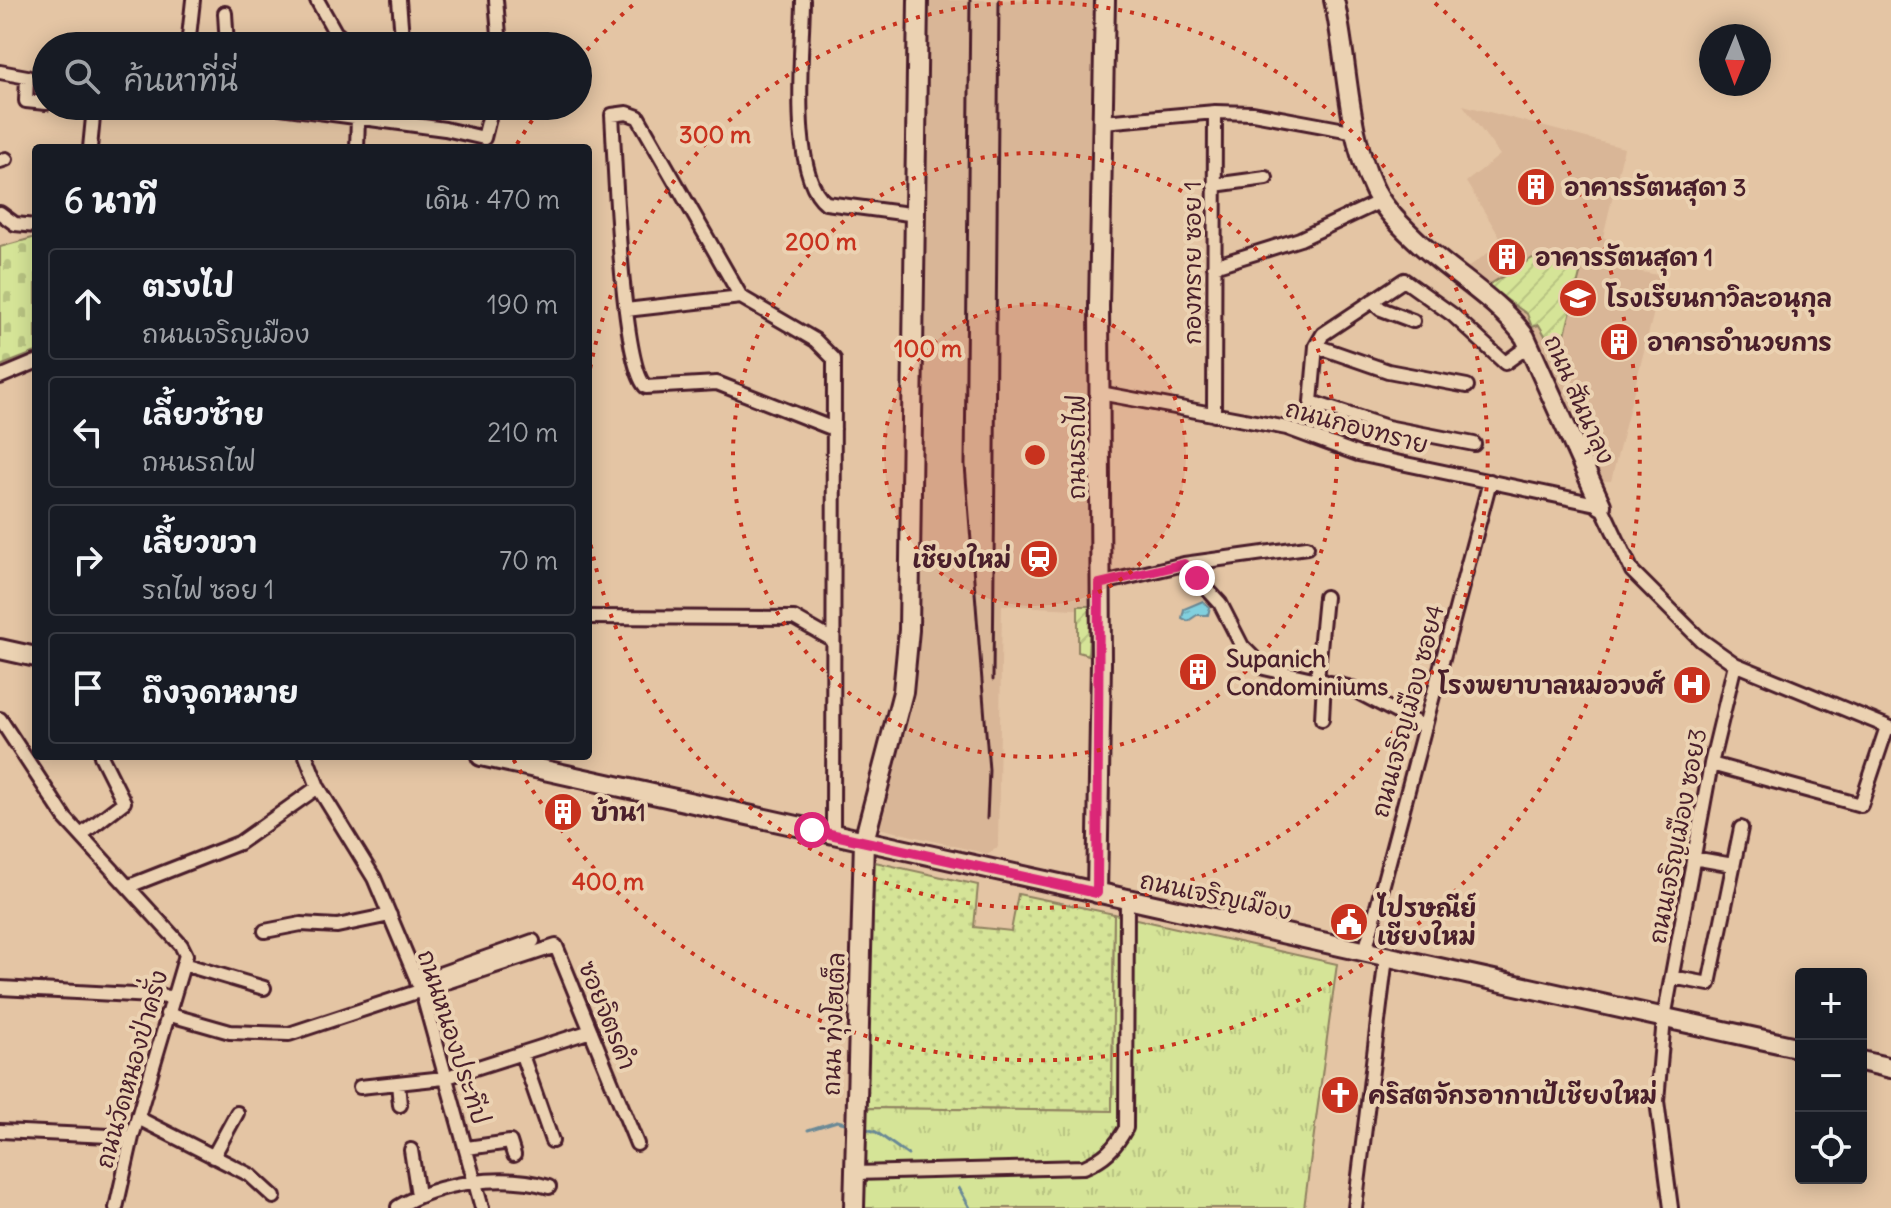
<!DOCTYPE html>
<html lang="th">
<head>
<meta charset="utf-8">
<style>
  body { margin:0; font-family:Delius,"Playpen Sans Thai",sans-serif; background:#242831; color:#f1f3f6 }
  .controls { position:absolute; right:24px; bottom:24px; display:grid; overflow:hidden; border-radius:8px; box-shadow:0 4px 20px #0003 }
  .controls button { width:72px; height:72px; display:grid; place-items:center; padding:0; border:0; border-bottom:2px solid #363941; background:#171b24; color:#f1f3f6; font:40px sans-serif }
  .compass { position:absolute; left:1699px; top:24px; width:72px; height:72px; border-radius:50%; background:#171b24; box-shadow:0 4px 20px #0003; rotate:181deg }
  .stop { position:absolute; width:24px; height:24px; margin:-18px; border:6px solid #db2777; border-radius:50%; background:#fff }
  .stop.end { background:#db2777; border-color:#fff; box-shadow:0 2px 8px #0008 }
  .list { margin:0; padding:0; list-style:none }
  h2 { display:flex; justify-content:space-between; align-items:center; height:104px; margin:0; padding:0 32px; font-size:34px }
  h2 small { font-size:26px; font-weight:400; color:#9ea1a6 }
  .list li { display:grid; grid-template-columns:52px 1fr auto; gap:24px; align-items:center; box-sizing:border-box; height:112px; margin:0 16px 16px; padding:0 16px; border:2px solid #363941; border-radius:8px }
  .list b { display:block; font-size:30px; white-space:nowrap }
  .list p { margin:0; font-size:26px; white-space:nowrap; color:#9ea1a6 }
  .list em { font-size:26px; font-style:normal; color:#9ea1a6 }
  .icon { flex:none; width:44px; height:44px; fill:none; stroke:currentColor; stroke-width:2; stroke-linecap:round; stroke-linejoin:round }
  .map { position:relative; flex:none; width:1891px; height:1208px; overflow:hidden }
  .search { position:absolute; background:#171b24; box-shadow:0 4px 20px #0003; left:32px; top:32px; width:560px; height:88px; display:flex; align-items:center; gap:20px; box-sizing:border-box; padding:0 28px; border-radius:44px; color:#9ea1a6; font-size:30px }
  .panel { position:absolute; background:#171b24; box-shadow:0 4px 20px #0003; left:32px; top:144px; width:560px; height:616px; border-radius:8px }
  .map>svg:first-child { display:block }
</style>
</head>
<body>
<div class="map">
<svg width="1891" height="1208" viewBox="0 0 1891 1208">
  <defs>
    <pattern id="grass-dots" width="8" height="8" patternUnits="userSpaceOnUse" patternTransform="scale(2)"><rect width="8" height="8" fill="#d5e497"/><path d="M2 2h.1M6 6h.1" fill="none" stroke="#b8c382" stroke-width="1.8" stroke-linecap="round"/></pattern>
    <pattern id="cemetery-stones" width="16" height="16" patternUnits="userSpaceOnUse" patternTransform="scale(2)"><rect width="16" height="16" fill="#d5e497"/><path d="M2 7V4a2 2 0 0 1 4 0v3zM10 15v-3a2 2 0 0 1 4 0v3z" fill="#b8c382"/></pattern>
    <pattern id="park-tufts" width="24" height="20" patternUnits="userSpaceOnUse" patternTransform="scale(2)"><rect width="24" height="20" fill="#d5e497"/><path d="M3 7l-1-3M5 7V3M7 7l1-3M15 17l-1-3M17 17v-4M19 17l1-3" fill="none" stroke="#b8c382"/></pattern>
    <pattern id="garden-furrows" width="10" height="10" patternUnits="userSpaceOnUse" patternTransform="scale(2)"><rect width="10" height="10" fill="#d5e497"/><path d="M-1 1l2-2M0 10L10 0M9 11l2-2" fill="none" stroke="#b8c382"/></pattern>
    <pattern id="water-ripples" width="26" height="14" patternUnits="userSpaceOnUse" patternTransform="scale(2)"><rect width="26" height="14" fill="#81d0de"/><path d="M2 4q2-2 4 0t4 0M15 11q2-2 4 0t4 0" fill="none" stroke="#71b2bf"/></pattern>
  </defs>
  <rect width="100%" height="100%" fill="#e4c5a4"/>
  <filter id="ink" filterUnits="userSpaceOnUse"><feTurbulence type="fractalNoise" baseFrequency=".0125" numOctaves="2"/><feDisplacementMap in="SourceGraphic" scale="16" xChannelSelector="R" yChannelSelector="G"/><feConvolveMatrix kernelMatrix="1 2 1 2 8 2 1 2 1" color-interpolation-filters="sRGB"/></filter>
  <g filter="url(#ink)">
    <!-- built -->
    <path fill="#d9b697" d="M928 0H1097L1088 279 1091 610 1002 605 998 847 988 854 879 828 913 694Z
      M1463 105 1624 148 1603 237 1616 244 1611 266 1663 276 1611 481H1597L1526 320 1463 271 1503 242 1466 182 1500 155Z"/>
    <!-- grass -->
    <path fill="url(#grass-dots)" stroke="#908261" stroke-width="2" d="M875 862 978 885 974 927 1011 931 1018 894 1114 914 1112 1111 865 1108Z"/>
    <!-- cemetery -->
    <path fill="url(#cemetery-stones)" stroke="#908261" stroke-width="2" d="M36 237V352L0 366V247Z"/>
    <!-- park -->
    <path fill="url(#park-tufts)" stroke="#908261" stroke-width="2" d="M1114 914 1337 964 1304 1208H864L865 1108 1112 1111Z"/>
    <!-- garden -->
    <path fill="url(#garden-furrows)" stroke="#908261" stroke-width="2" d="M1536 256 1582 266 1563 342 1547 339 1539 325 1532 327 1527 314 1487 286Z
      M1078 606H1091L1088 655 1078 652Z"/>
    <!-- water -->
    <path fill="url(#water-ripples)" stroke="#6b8996" stroke-width="2" d="M1203 601 1210 607 1208 615H1197L1188 621 1182 618 1184 609Z"/>
    <g fill="none" stroke-linecap="round" stroke-linejoin="round">
      <!-- stream -->
      <path stroke="#6b8996" stroke-width="3" d="M864 1128 876 1132 908 1155
        M808 1130 837 1121 849 1124
        M959 1188 970 1208"/>
      <!-- street casing -->
      <g stroke="#4a1f2b" stroke-width="18">
        <path id="street" d="M317 0 335 32 351 46
          M496 0 500 46
          M803 0C803 47 788 174 826 203L917 215
          M225 13 227 46
          M188 46 193 0
          M399 46 402 37 399 0
          M0 72 27 77 26 101 46 103
          M273 106 445 129 484 138
          M1103 122 1215 112 1253 113 1356 132
          M484 138 492 106
          M90 148 94 107
          M357 148 358 118
          M0 161 6 159
          M1214 185 1266 178
          M0 213 15 224 36 226
          M1214 266 1300 239 1381 201
          M1372 301 1381 309 1413 321
          M626 310 741 297
          M1316 346 1388 371 1467 386
          M0 377 36 362
          M1100 393 1287 428 1358 454 1601 505 1632 571 1701 640 1735 664 1891 728
          M1214 415 1215 112
          M1474 444 1387 427 1311 402 1316 346 1323 334 1404 280 1453 315 1505 363 1530 345
          M1184 564 1220 603 1242 646 1264 668 1348 687 1425 727
          M1099 584 1184 564 1307 547
          M588 617 794 618 831 639
          M1317 680 1325 597
          M0 719 65 818 181 945 186 955 132 1137 116 1208
          M1322 719 1324 681
          M306 756 318 787 374 878 422 992 482 1208
          M1711 764 1861 805 1887 727
          M833 834 834 359 815 340 741 297 638 117 627 113 612 115C615 159 621 366 646 387L717 383 834 429
          M81 835 124 802 101 756
          M1693 858 1733 865
          M129 886 239 843 318 787
          M265 931 301 924 337 926 390 915
          M1365 952 1490 481
          M183 964 264 988
          M1672 977 1709 984 1741 828
          M417 982 533 941
          M0 988 172 997
          M167 1014 230 1032 289 1034 556 946 637 1144
          M522 1055 552 1141
          M398 1083 400 1105
          M360 1087 444 1078 591 1031
          M138 1118 250 1175 274 1197
          M0 1131 132 1137
          M467 1148 510 1142 514 1155
          M411 1150 418 1195
          M213 1157 237 1113
          M855 1173 1084 1167C1105 1158 1115 1148 1126 1128L1127 900
          M398 1207C439 1182 503 1173 549 1187
          M1355 1208 1386 957
          M1671 1208 1657 1101 1664 1018 1711 764 1735 664"/>
      </g>
      <!-- secondary casing -->
      <g stroke="#4a1f2b" stroke-width="24">
        <path id="secondary" d="M1334 0C1348 60 1346 130 1373 187 1381 206 1400 225 1415 239 1450 273 1497 298 1525 337L1601 505
          M0 649 36 657
          M481 756 1801 1048
          M1097 893 1101 663 1099 306 1105 0
          M1861 1061 1891 1068
          M854 1208 864 841 903 692 909 630 918 0"/>
      </g>
      <!-- street -->
      <use href="#street" stroke="#ebd2b2" stroke-width="12"/>
      <!-- secondary -->
      <use href="#secondary" stroke="#ebd2b2" stroke-width="18"/>
      <!-- rail -->
      <path stroke="#4a1f2b" stroke-width="3" d="M970 0 965 465 989 770 987 819
        M993 680 999 0"/>
    </g>
  </g>
  <g fill="none" stroke-linecap="round" stroke-linejoin="round" filter="url(#ink)">
    <!-- route -->
    <path stroke="#db2777" stroke-width="10" d="M812 830 1097 893 1099 584 1184 564 1197 578"/>
  </g>
  <!-- distance rings -->
  <circle cx="1035" cy="455" r="151" fill="#c8321e" fill-opacity=".12"/>
  <g fill="none" stroke="#c8321e" stroke-width="4" stroke-dasharray="4 8">
    <circle cx="1035" cy="455" r="151"/>
    <circle cx="1035" cy="455" r="302"/>
    <path d="M588 380A453 453 0 1 1 588 530"/>
    <path d="M517 144A604 604 0 0 1 540 109M579 59A604 604 0 0 1 635 3M1435 3A604 604 0 1 1 512 757"/>
  </g>
  <!-- icons -->
  <defs>
    <g id="building-disc" transform="scale(2)"><circle r="9.5" fill="#c8321e" stroke="#ebd2b2"/><path d="M-4-6H4V6H1V3H-1V6H-4ZM-2.5-4.3h1.7v1.8h-1.7ZM.8-4.3h1.7v1.8H.8ZM-2.5-1h1.7V.8h-1.7ZM.8-1h1.7V.8H.8Z" fill="#fff"/></g>
    <g id="school-disc" transform="scale(2)"><circle r="9.5" fill="#c8321e" stroke="#ebd2b2"/><path d="M0-5L7-2L0 1L-7-2ZM-4 1L0 2.5L4 1V4Q0 6-4 4Z" fill="#fff"/></g>
    <g id="station-disc" transform="scale(2)"><circle r="9.5" fill="#c8321e" stroke="#ebd2b2"/><path d="M-3-6H3Q5-6 5-4V2Q5 4 3 4L4.5 6H3L1.5 4h-3L-3 6H-4.5L-3 4Q-5 4-5 2V-4Q-5-6-3-6ZM-3.5-4v3h7v-3ZM-3.5 1v1.5H-2V1ZM2 1v1.5H3.5V1Z" fill="#fff"/></g>
    <g id="hospital-disc" transform="scale(2)"><circle r="9.5" fill="#c8321e" stroke="#ebd2b2"/><path d="M-5-5h3v3.5h4V-5h3V5h-3V1.5h-4V5h-3Z" fill="#fff"/></g>
    <g id="civic-disc" transform="scale(2)"><circle r="9.5" fill="#c8321e" stroke="#ebd2b2"/><path d="M-.6-6.5H3V-4.5H.6V-3L4-1V1h2V6H-6V1h2V-1L-.6-3ZM-1.2 2.5V6h2.4V2.5Z" fill="#fff"/></g>
    <g id="church-disc" transform="scale(2)"><circle r="9.5" fill="#c8321e" stroke="#ebd2b2"/><path d="M-1.2-6h2.4v3.5h3.3v2.4h-3.3V6h-2.4V-.1h-3.3v-2.4h3.3Z" fill="#fff"/></g>
  </defs>
  <g fill-rule="evenodd">
    <use href="#building-disc" x="1536" y="187"/>
    <use href="#building-disc" x="1507" y="257"/>
    <use href="#school-disc" x="1578" y="298"/>
    <use href="#building-disc" x="1619" y="342"/>
    <use href="#station-disc" x="1039" y="559"/>
    <use href="#building-disc" x="1198" y="672"/>
    <use href="#hospital-disc" x="1692" y="685"/>
    <use href="#building-disc" x="563" y="812"/>
    <use href="#civic-disc" x="1349" y="922"/>
    <use href="#church-disc" x="1340" y="1095"/>
  </g>
  <g text-anchor="middle" dominant-baseline="central" stroke-width="8" stroke-linejoin="round" paint-order="stroke">
    <!-- poi labels -->
    <g font-size="24" font-weight="bold" fill="#4a1f2b" stroke="#ebd2b2" text-anchor="start">
      <text x="1564" y="187">อาคารรัตนสุดา 3</text>
      <text x="1535" y="257">อาคารรัตนสุดา 1</text>
      <text x="1606" y="298">โรงเรียนกาวิละอนุกุล</text>
      <text x="1647" y="342">อาคารอำนวยการ</text>
      <text x="1011" y="559" text-anchor="end">เชียงใหม่</text>
      <text x="1226" y="658">Supanich<tspan x="1226" dy="28">Condominiums</tspan></text>
      <text x="1664" y="685" text-anchor="end">โรงพยาบาลหมอวงศ์</text>
      <text x="591" y="812">บ้าน1</text>
      <text x="1377" y="908">ไปรษณีย์<tspan x="1377" dy="28">เชียงใหม่</tspan></text>
      <text x="1368" y="1095">คริสตจักรอากาเป้เชียงใหม่</text>
    </g>
    <!-- street labels -->
    <g font-size="24" fill="#4a1f2b" stroke="#ebd2b2">
      <text transform="translate(1192 263) rotate(-90)">กองทราย ซอย 1</text>
      <text transform="translate(1580 399) rotate(66)">ถนน สันนาลุง</text>
      <text transform="translate(1357 426) rotate(15)">ถนนกองทราย</text>
      <text transform="translate(1076 447) rotate(-90)">ถนนรถไฟ</text>
      <text transform="translate(1407 711) rotate(-75)">ถนนเจริญเมือง ซอย4</text>
      <text transform="translate(1677 836) rotate(-79)">ถนนเจริญเมือง ซอย3</text>
      <text transform="translate(1216 895) rotate(12)">ถนนเจริญเมือง</text>
      <text transform="translate(608 1015) rotate(68)">ซอยจิตรคำ</text>
      <text transform="translate(833 1024) rotate(-88)">ถนน ทุ่งโฮเต็ล</text>
      <text transform="translate(454 1037) rotate(72)">ถนนหนองประทีป</text>
      <text transform="translate(131 1069) rotate(-74)">ถนนวัดหนองป่าครั่ง</text>
    </g>
  </g>
  <circle cx="1035" cy="455" r="12" fill="#c8321e" stroke="#ebd2b2" stroke-width="4"/>
  <g font-size="24" text-anchor="middle" font-weight="bold" fill="#c8321e" stroke="#ebd2b2" stroke-width="8" stroke-linejoin="round" paint-order="stroke">
    <text x="715" y="143">300 m</text>
    <text x="821" y="250">200 m</text>
    <text x="928" y="357">100 m</text>
    <text x="608" y="890">400 m</text>
  </g>
</svg>
<div class="controls">
<button>+</button>
<button>−</button>
<button><svg class="icon" aria-label="locate" viewBox="0 0 24 24"><circle cx="12" cy="12" r="6"/><path d="M12 2v4M12 18v4M2 12h4M18 12h4"/></svg></button>
</div>
<svg class="compass" viewBox="-18 -18 36 36"><path d="M0-13l5 13h-10z" fill="#e53935"/><path d="M0 13l5-13h-10z" fill="#9ea1a6"/></svg>
<div class="stop" style="left:812px;top:830px"></div>
<div class="stop end" style="left:1197px;top:578px"></div>
<div class="search"><svg class="icon" aria-label="search" viewBox="0 0 24 24"><circle cx="10" cy="10" r="6"/><path d="M15 15l6 6"/></svg>ค้นหาที่นี่</div>
<section class="panel">
<h2>6 นาที<small>เดิน · 470 m</small></h2>
<ul class="list">
<li><svg class="icon" aria-label="ahead" viewBox="0 0 24 24"><path d="M12 20V5M6 11l6-6 6 6"/></svg><div><b>ตรงไป</b><p>ถนนเจริญเมือง</p></div><em>190 m</em></li>
<li><svg class="icon" aria-label="left" viewBox="0 0 24 24"><path d="M17 20v-9H6M10 6l-5 5 5 5"/></svg><div><b>เลี้ยวซ้าย</b><p>ถนนรถไฟ</p></div><em>210 m</em></li>
<li><svg class="icon" aria-label="right" viewBox="0 0 24 24"><path d="M7 20v-9h11M14 6l5 5-5 5"/></svg><div><b>เลี้ยวขวา</b><p>รถไฟ ซอย 1</p></div><em>70 m</em></li>
<li><svg class="icon" aria-label="arrive" viewBox="0 0 24 24"><path d="M6 21V4h12l-3 4 3 4H6"/></svg><div><b>ถึงจุดหมาย</b></div></li>
</ul>
</section>
</div>
</body>
</html>
